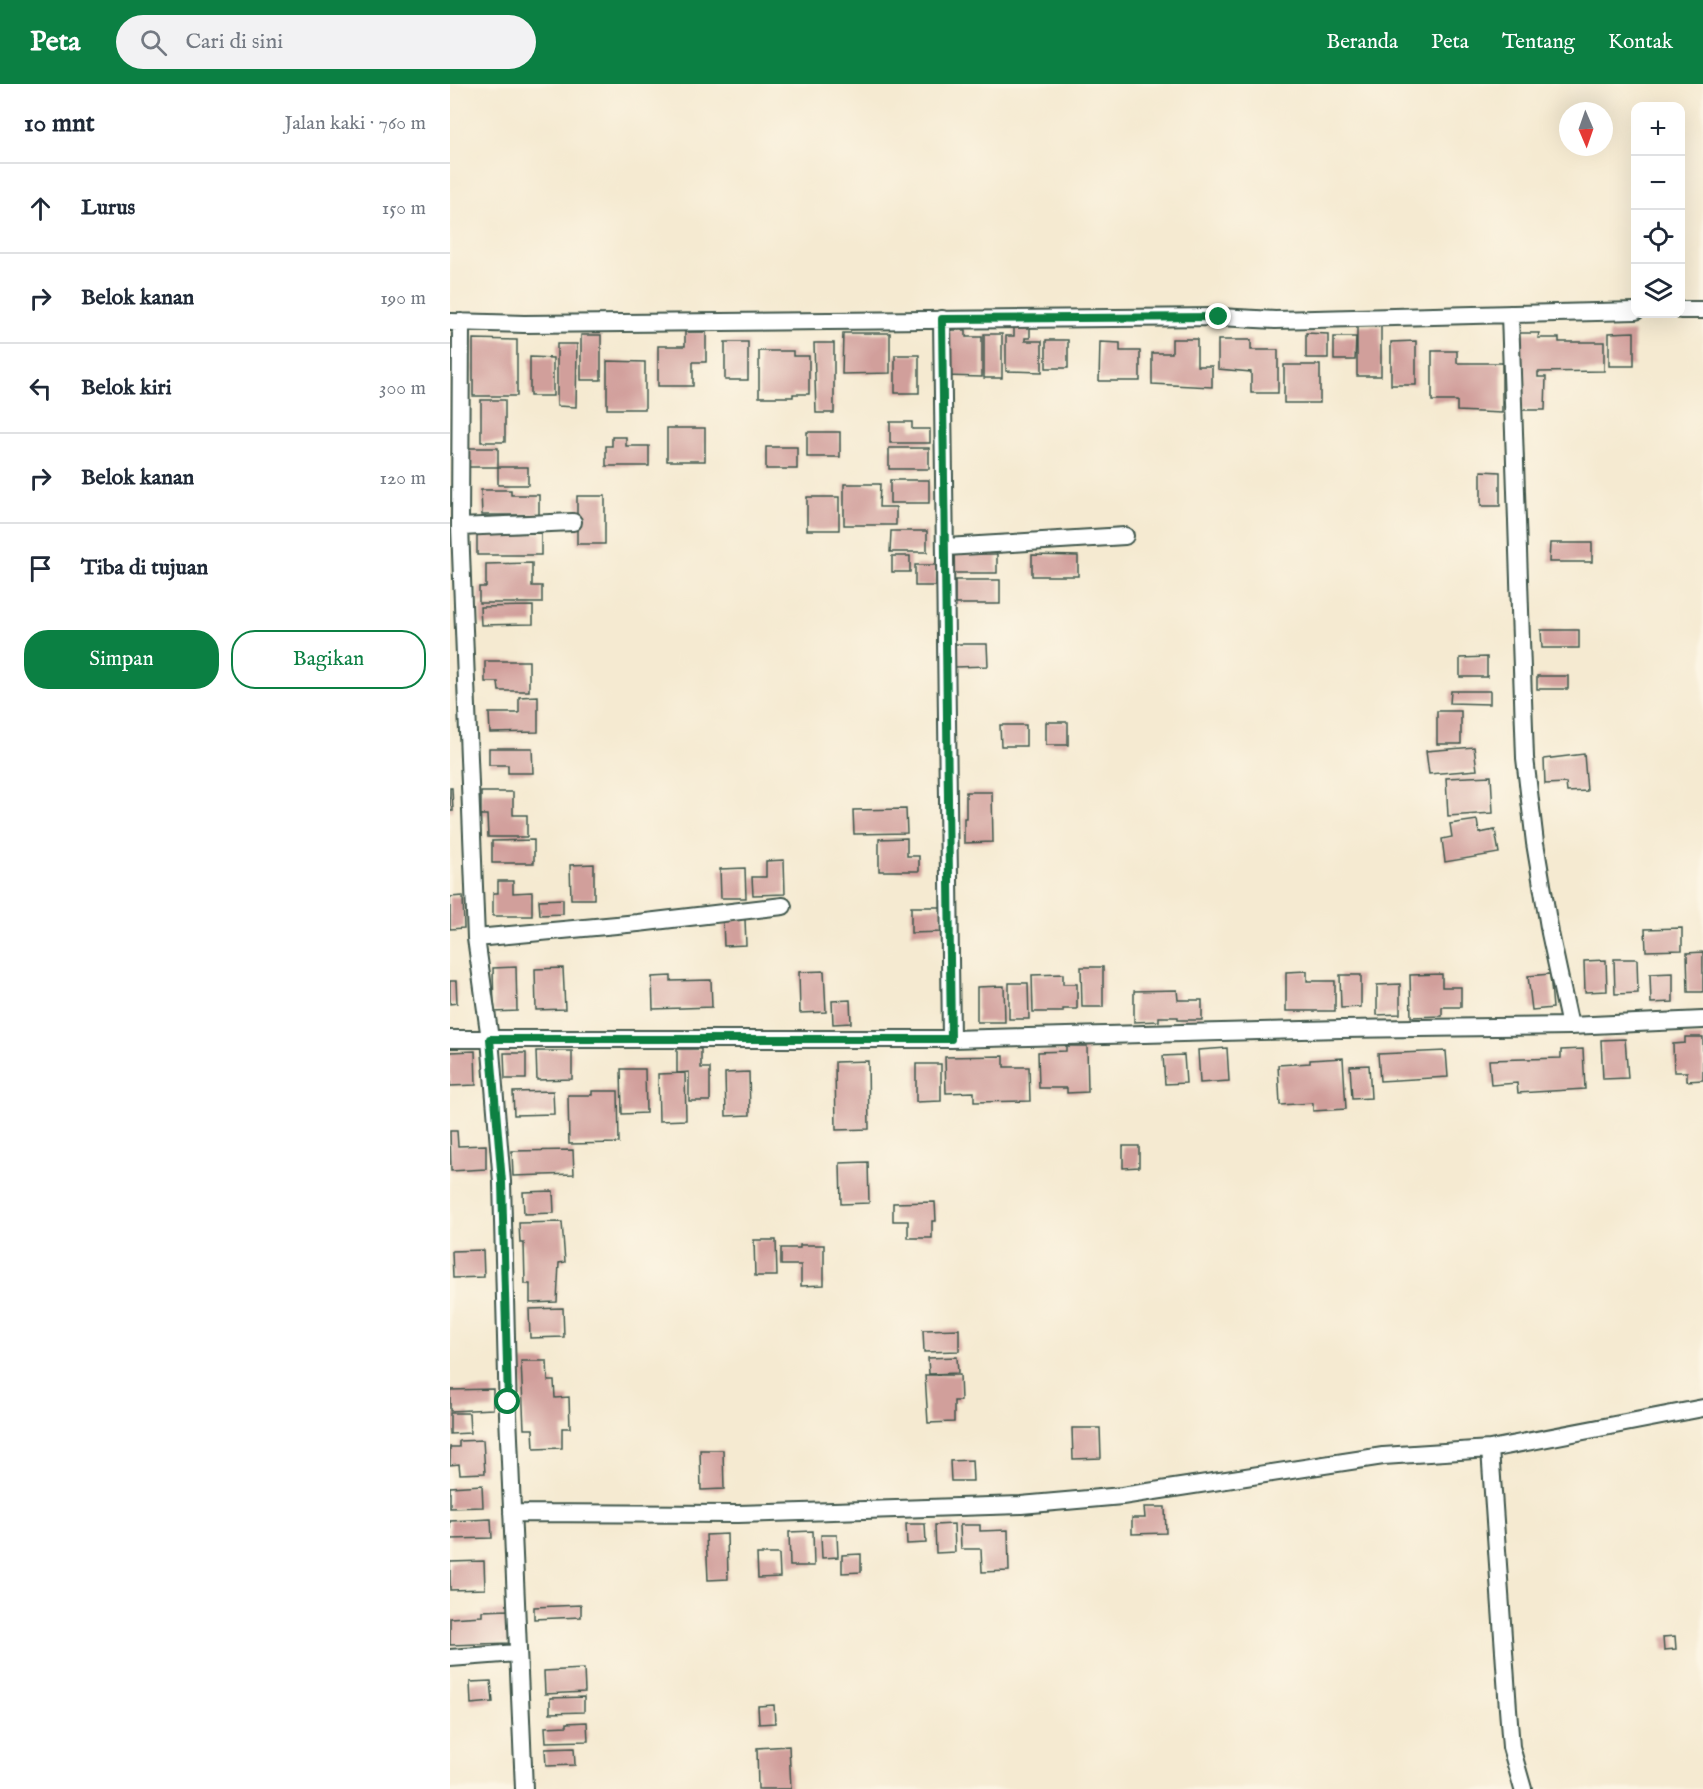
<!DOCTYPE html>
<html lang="id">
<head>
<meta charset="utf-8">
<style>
  body { margin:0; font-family:"IM FELL English",serif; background:#f2f2f3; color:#1f2937 }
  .controls { position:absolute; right:18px; top:18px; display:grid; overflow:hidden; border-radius:12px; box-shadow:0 6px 24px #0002 }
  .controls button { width:54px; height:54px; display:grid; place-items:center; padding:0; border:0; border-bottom:2px solid #e0e1e3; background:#fff; color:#1f2937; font:30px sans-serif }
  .compass { position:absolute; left:1109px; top:18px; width:54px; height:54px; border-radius:50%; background:#fff; box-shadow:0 6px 24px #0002; rotate:178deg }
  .stop { position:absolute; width:18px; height:18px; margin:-14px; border:4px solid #0b8043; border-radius:50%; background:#fff }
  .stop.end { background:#0b8043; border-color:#fff; box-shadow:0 2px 6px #0008 }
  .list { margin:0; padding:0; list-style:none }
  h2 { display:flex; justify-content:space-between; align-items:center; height:78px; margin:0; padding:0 24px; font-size:26px }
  h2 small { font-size:20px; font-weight:400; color:#747a83 }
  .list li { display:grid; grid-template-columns:39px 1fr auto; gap:18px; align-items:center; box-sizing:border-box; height:90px; padding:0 24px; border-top:2px solid #e0e1e3 }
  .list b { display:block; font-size:22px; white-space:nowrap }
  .list em { font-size:20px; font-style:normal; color:#747a83 }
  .actions { display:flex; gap:12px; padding:18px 24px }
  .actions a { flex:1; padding:14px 0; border:2px solid #0b8043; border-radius:24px; text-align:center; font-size:21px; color:#0b8043 }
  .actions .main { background:#0b8043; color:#fff }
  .icon { flex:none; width:33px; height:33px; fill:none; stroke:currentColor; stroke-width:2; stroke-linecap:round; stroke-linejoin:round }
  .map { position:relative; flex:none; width:1253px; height:1705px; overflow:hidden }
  header { display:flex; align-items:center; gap:36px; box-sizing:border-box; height:84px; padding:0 30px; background:#0b8043; color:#fff }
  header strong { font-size:28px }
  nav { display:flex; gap:33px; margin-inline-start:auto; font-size:21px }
  .search { width:420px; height:54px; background:#f2f2f3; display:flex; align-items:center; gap:15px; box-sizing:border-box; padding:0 21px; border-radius:33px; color:#747a83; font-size:22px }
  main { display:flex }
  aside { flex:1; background:#fff }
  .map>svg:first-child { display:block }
</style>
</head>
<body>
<header>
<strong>Peta</strong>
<div class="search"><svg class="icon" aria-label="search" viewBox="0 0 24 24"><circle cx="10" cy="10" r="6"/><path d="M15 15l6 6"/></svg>Cari di sini</div>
<nav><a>Beranda</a><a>Peta</a><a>Tentang</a><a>Kontak</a></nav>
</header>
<main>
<aside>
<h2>10 mnt<small>Jalan kaki · 760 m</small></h2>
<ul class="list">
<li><svg class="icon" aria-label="ahead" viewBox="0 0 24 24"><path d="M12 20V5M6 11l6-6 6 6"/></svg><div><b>Lurus</b></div><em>150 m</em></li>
<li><svg class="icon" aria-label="right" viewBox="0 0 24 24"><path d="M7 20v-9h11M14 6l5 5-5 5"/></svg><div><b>Belok kanan</b></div><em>190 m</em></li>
<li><svg class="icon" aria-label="left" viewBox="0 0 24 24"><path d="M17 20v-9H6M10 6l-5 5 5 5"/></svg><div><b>Belok kiri</b></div><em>300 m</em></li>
<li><svg class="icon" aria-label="right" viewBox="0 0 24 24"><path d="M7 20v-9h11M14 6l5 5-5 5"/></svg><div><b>Belok kanan</b></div><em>120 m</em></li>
<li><svg class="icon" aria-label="arrive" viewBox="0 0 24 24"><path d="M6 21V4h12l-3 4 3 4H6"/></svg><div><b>Tiba di tujuan</b></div></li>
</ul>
<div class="actions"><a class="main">Simpan</a><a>Bagikan</a></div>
</aside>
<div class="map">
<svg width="1253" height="1705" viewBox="0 0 1253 1705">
  <rect width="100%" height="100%" fill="#fcf5e5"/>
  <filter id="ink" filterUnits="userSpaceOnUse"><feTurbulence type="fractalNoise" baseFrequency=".0167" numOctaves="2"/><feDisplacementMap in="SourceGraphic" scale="12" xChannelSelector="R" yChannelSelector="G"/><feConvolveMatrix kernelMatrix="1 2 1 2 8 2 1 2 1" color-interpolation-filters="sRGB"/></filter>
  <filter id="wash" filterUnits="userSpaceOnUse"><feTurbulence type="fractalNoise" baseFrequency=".008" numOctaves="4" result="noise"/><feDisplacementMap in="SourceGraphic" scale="24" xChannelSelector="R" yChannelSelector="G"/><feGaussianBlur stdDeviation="1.35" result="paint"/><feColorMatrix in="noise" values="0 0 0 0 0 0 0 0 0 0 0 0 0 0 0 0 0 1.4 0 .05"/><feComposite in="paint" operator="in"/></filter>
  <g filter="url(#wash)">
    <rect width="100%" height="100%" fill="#f5ead1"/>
    <g id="blocks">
      <!-- building -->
      <path fill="#d19f9b" d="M564 239H580V254H575V257H592V288L556 287V252H564Z
        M907 242H931V292H907Z
        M495 246H516V253H532V293L495 292Z
        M235 248H256V278H243V302H208V262H235Z
        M1184 248V282H1159V249Z
        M393 249H440V289L392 290Z
        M856 249 878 250V274H856Z
        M1069 249H1089L1088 254H1109V258H1154V287L1088 288V293H1096L1095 326H1066L1069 293Z
        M534 250H552V294H534Z
        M131 251H151V296H131Z
        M884 253H906L905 276H884Z
        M23 255 67 256V312H23Z
        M722 255H747V282H762V303L702 300V269H722Z
        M596 256H618V284H596Z
        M768 256H801V266H828V309H801V288L768 285Z
        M966 257V301H941V258Z
        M275 258H298V296H275Z
        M650 258 670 259V267H690V297H649Z
        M364 259H384V329H366Z
        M107 260H127L126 323 107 322Z
        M309 267H343V272H359V310H343V313H309Z
        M982 267H1007V279H1052V329L1007 327V317H982Z
        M445 271H469V309H445Z
        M80 273 103 274V312H80Z
        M157 277 195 278V325H157Z
        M834 281H870V319H834Z
        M31 316H55V358H31Z
        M440 338H462V345H480V359H440Z
        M217 344H255V377H217Z
        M357 348H390V373H357Z
        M162 353H176V362H199V382H156V362H162Z
        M316 363H347V385H316Z
        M14 364H48V383H14Z
        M439 364H479V385H439Z
        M48 383H78V401H48Z
        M1031 387 1050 388V422H1031Z
        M440 396H479V419H440Z
        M394 400H430L429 423H446V441H394Z
        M31 406H61V411H89V431H32Z
        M127 412H155V460H127Z
        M357 413H389V446H357Z
        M441 447H477V468H440Z
        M91 449V471H27V450Z
        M1100 459H1142V478H1099Z
        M501 469 547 470V489H501Z
        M582 471 628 472V492H582Z
        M442 472H460V488H442Z
        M82 479V502H92V519H29V503H36V480Z
        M465 481H486V502H465Z
        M505 496H550V520H505Z
        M83 522V540L31 541 30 523Z
        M1091 546H1129V564H1092Z
        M505 560H537L538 582 505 583Z
        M1037 573V593H1010V574Z
        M35 577H79V607H49L48 598H35Z
        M1087 592H1118V605H1087Z
        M1001 607H1040V620L1000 619Z
        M88 612V648L40 649 39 629H69V613Z
        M987 627H1011V660H987Z
        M596 638H618V661H596Z
        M550 641H576V662H551Z
        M1024 663 1027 686 979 690 976 667Z
        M39 664H82L83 689H58V681H39Z
        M1134 670 1137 707 1117 708 1116 699 1095 700 1094 675Z
        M1041 692 1043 729 998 732 996 694Z
        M0 704H2L3 727H0Z
        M31 708H63V731H77V753H38L37 731H31Z
        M516 708H542L543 758 514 759V734H516Z
        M456 725 457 749 404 750 403 726Z
        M1027 736 1029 749 1045 746 1049 769 995 778 992 755 1002 753 1000 740Z
        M457 754V772H469V787H429V755Z
        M84 756V779H42V757Z
        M334 776 335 810 303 811 302 793H316V777Z
        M144 780V815H121L120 781Z
        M295 784 296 814H271L270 785Z
        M48 797H63V809L82 808V832H43V809H48Z
        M13 812 14 844 0 845V813Z
        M113 815V830L90 831 89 816Z
        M461 823H492L493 848 461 849Z
        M273 835H295L296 861 274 862Z
        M1232 844V866L1196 867 1195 845Z
        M1253 868V908H1238L1237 869Z
        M1164 875H1187L1188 909 1165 910Z
        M1156 876 1157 907 1135 908 1134 877Z
        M66 883 67 927 44 928 43 884Z
        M631 883H653V923H632Z
        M113 884 115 925 86 926 85 885Z
        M374 887 376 928 350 929 349 888Z
        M857 887V897H885V927H836V888Z
        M1223 889V918L1201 919 1200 890Z
        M613 890V900H627V925H613V928H583L582 891Z
        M992 890V903H1011V923H992V932L961 933 960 891Z
        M1100 890 1103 924 1082 926 1078 892Z
        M890 891H911V923L891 924Z
        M221 892V897L261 896 262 923 203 925 202 893Z
        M0 897H6L7 919 0 920Z
        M559 899H578L579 935H559Z
        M950 900V930L927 931V901Z
        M554 902 555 938H527V903Z
        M727 906 728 916H752V936H728V933H709V937L684 938V907Z
        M400 916 401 939 383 940 382 917Z
        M1235 953H1253V996L1237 997V988H1224L1223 960 1235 959Z
        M1175 955 1178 994 1153 995 1151 956Z
        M616 962H637L638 1008 617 1009V1004H589L588 968 616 967Z
        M777 964 779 997 750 999 748 966Z
        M227 965H251V984H260V1017H239V988L227 989Z
        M1133 965 1135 1005 1068 1009 1067 999 1041 1001 1039 976 1111 974V966Z
        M25 967 26 1001 0 1002V968Z
        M86 967H122V995L87 996Z
        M996 967 998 993 930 997 928 970Z
        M54 969H76V995H55Z
        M734 971 736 999 715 1000 713 972Z
        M554 972V983H579L580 1017 524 1018V1008L496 1009 495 973Z
        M893 974 896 1025 863 1027V1019L830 1021 828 981 860 979V976Z
        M418 977 419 1045 386 1046 385 978Z
        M466 980H491V1017L466 1018Z
        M919 981 921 1014 902 1015 900 982Z
        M171 985H195L196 1029 172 1030Z
        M299 988 300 1031 276 1032 275 989Z
        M235 989 236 1036 209 1037 208 990Z
        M103 1007 104 1030 64 1031 63 1008Z
        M142 1007H168L169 1059 119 1060 118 1011H142Z
        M0 1047H7L8 1062 36 1061V1085L1 1087Z
        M673 1062H689V1083L673 1084Z
        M123 1066 124 1090 63 1092 62 1067Z
        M418 1078 419 1119 391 1120 390 1079Z
        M103 1107 104 1129 74 1130 73 1108Z
        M485 1118 486 1137H482V1154H458V1137H443V1119Z
        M112 1138 115 1178 109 1179 107 1218 80 1219V1200H75L74 1159H70L69 1139Z
        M304 1156H326L327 1192H305Z
        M350 1161H374V1201L351 1202V1181H331V1164H350Z
        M33 1166 34 1193 3 1194 2 1167Z
        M113 1224 114 1253 80 1254 79 1225Z
        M509 1245V1267L474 1268 473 1246Z
        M507 1273 508 1289 479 1290 478 1274Z
        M71 1277H97L98 1297H104L105 1314 119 1313 120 1344H112V1364L84 1365 83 1345H74Z
        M475 1291H510L511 1317H504V1338L478 1339Z
        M43 1305V1325L0 1327V1306Z
        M0 1329H19L20 1349 0 1350Z
        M622 1344H650L651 1374 623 1375Z
        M33 1356 35 1389 10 1390 9 1380 0 1381V1363H9V1357Z
        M250 1366H273L274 1405 251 1406Z
        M522 1376 523 1397H501L500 1377Z
        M32 1401 33 1423 0 1424V1403Z
        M694 1423H715L716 1449 682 1450V1434H695Z
        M41 1435 42 1454 0 1455V1437Z
        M456 1440H475L476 1459 457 1460Z
        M504 1440 505 1468 486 1469 485 1441Z
        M510 1441H530V1447L558 1446 559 1487 532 1488 531 1465H511Z
        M363 1447 364 1482H340L339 1448Z
        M277 1450 278 1495 258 1496 256 1451Z
        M371 1451H387L388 1473 372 1474Z
        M307 1470H329L330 1493 308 1494Z
        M411 1470V1488L392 1489V1471Z
        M34 1477 35 1505 0 1506V1478Z
        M131 1521V1533L84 1535V1523Z
        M59 1526 60 1559 0 1561V1534L32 1532V1527Z
        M1225 1552 1226 1565 1214 1566 1213 1553Z
        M134 1585 135 1608 95 1610 94 1587Z
        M41 1597 43 1618 21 1620 20 1598Z
        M134 1613V1628L100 1629V1614Z
        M324 1621 325 1639 309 1640 308 1622Z
        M137 1638 138 1657 96 1658 95 1643 117 1642V1639Z
        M339 1662 341 1705H308L307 1664Z
        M124 1664 125 1681 96 1682 95 1665Z"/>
    </g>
  </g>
  <g filter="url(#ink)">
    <use href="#blocks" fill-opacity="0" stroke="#3f574c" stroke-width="1.5"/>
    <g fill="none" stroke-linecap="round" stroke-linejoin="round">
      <!-- minor casing -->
      <g stroke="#3f574c" stroke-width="20">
        <path id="minor" d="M1230 226H1253
          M1060 230 1075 674 1085 759 1100 849 1120 942
          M492 235 501 955
          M1 238 74 240 769 233 825 236 1186 227
          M11 238 10 443 26 854 40 955 52 1098 58 1331 74 1705
          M10 443 123 438
          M496 463 675 452
          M26 854 188 839 333 822
          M0 955H501L892 945 1120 942 1253 936
          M1040 1365 1058 1625 1061 1663 1073 1705
          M62 1429 288 1430 571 1421 672 1412 933 1372 1040 1365 1253 1324
          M0 1574 68 1569"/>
      </g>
      <!-- minor -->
      <use href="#minor" stroke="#fff" stroke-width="16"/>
    </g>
  </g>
  <g fill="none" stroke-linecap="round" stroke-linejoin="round" filter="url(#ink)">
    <!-- route -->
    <path stroke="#0b8043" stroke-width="8" d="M58 1318 52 1098 40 955H501L492 235 769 233"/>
  </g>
</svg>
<div class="controls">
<button>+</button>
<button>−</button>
<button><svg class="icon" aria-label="locate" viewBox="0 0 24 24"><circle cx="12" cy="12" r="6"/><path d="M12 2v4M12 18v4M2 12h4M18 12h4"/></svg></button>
<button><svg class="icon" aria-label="layers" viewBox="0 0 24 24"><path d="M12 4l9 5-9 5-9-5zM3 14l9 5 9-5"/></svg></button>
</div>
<svg class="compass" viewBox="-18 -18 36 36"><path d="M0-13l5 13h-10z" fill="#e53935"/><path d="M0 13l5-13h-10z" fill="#747a83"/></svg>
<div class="stop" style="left:58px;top:1318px"></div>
<div class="stop end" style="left:769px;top:233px"></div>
</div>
</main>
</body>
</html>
